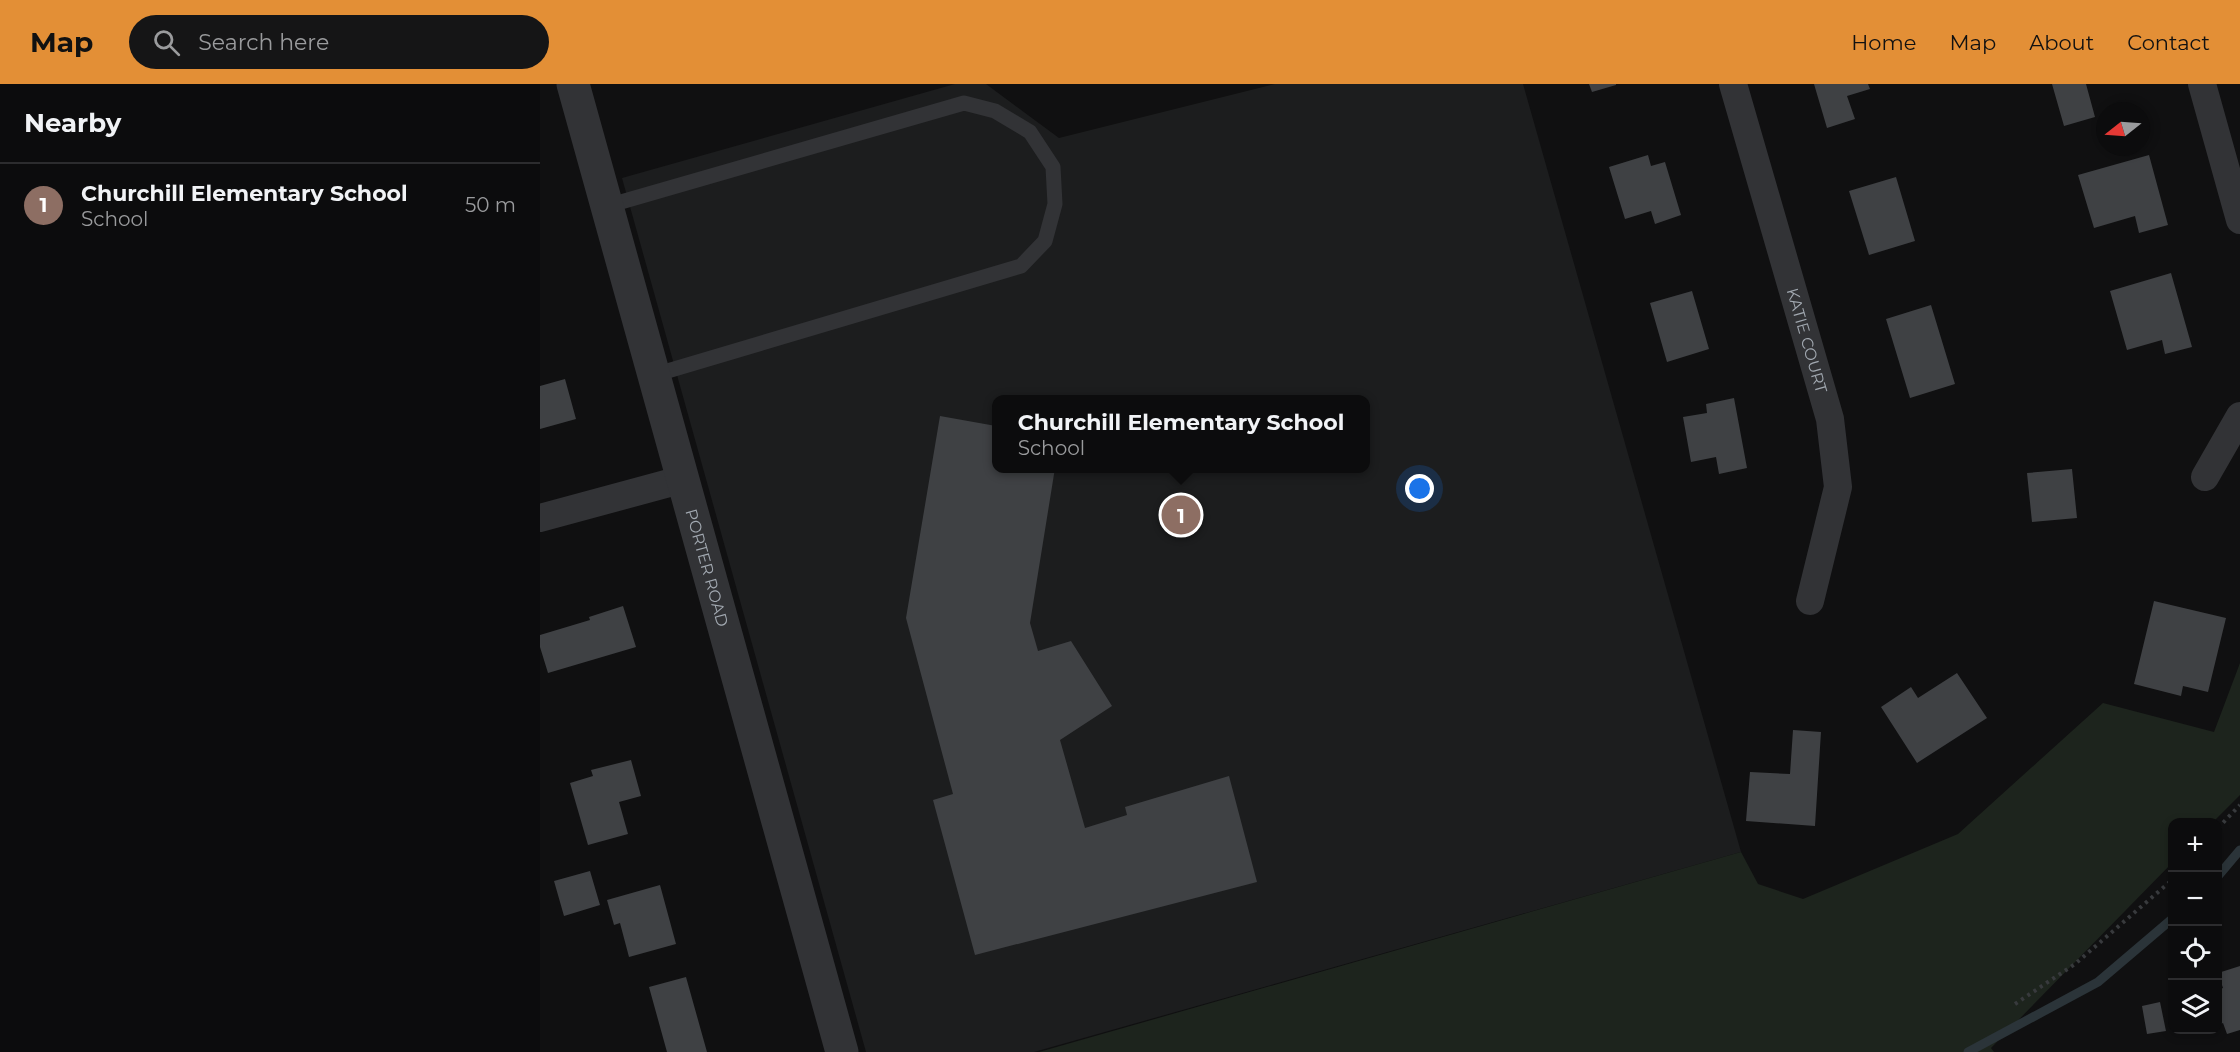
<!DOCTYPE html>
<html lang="en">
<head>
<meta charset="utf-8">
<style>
  body { margin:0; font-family:Montserrat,sans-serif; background:#151516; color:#f1f3f6 }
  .controls { position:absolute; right:18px; bottom:18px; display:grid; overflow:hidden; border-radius:12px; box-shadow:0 3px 9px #0003 }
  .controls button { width:54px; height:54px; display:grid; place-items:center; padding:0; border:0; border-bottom:2px solid #2c2c2e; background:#0c0c0d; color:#f1f3f6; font:30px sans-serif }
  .compass { position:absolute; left:1556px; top:18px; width:54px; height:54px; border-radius:50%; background:#0c0c0d; box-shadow:0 3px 9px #0003; rotate:253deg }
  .you { position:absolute; left:880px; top:405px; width:21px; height:21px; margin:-15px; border:4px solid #fff; border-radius:50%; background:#1a73e8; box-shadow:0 0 0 9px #1a73e833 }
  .badge { display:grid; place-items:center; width:39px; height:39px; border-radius:50%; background:#e38f36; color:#fff; font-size:20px; font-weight:700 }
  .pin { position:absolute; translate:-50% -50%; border:3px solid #fff; box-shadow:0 2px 6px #0006 }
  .popup { position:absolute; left:452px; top:311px; width:378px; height:78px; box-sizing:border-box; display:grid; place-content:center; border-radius:12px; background:#0c0c0d; filter:drop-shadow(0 2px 4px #0005); font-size:20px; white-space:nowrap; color:#9a9b9d }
  .popup b { font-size:22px; color:#f1f3f6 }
  .popup::after { content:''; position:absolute; left:50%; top:100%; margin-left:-12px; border:12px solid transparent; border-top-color:#0c0c0d }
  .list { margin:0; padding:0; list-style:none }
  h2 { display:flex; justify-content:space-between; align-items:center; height:78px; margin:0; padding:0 24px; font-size:26px }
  h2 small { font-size:20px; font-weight:400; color:#9a9b9d }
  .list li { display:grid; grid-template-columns:39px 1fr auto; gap:18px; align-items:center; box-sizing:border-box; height:84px; padding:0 24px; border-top:2px solid #2c2c2e }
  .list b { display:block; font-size:22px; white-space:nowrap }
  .list p { margin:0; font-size:20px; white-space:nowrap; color:#9a9b9d }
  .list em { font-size:20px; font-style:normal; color:#9a9b9d }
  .icon { flex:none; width:33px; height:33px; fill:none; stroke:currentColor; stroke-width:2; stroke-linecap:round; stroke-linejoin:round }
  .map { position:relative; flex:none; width:1700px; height:968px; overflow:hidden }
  header { display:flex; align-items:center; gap:36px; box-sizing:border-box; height:84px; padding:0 30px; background:#e38f36; color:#111 }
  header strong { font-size:28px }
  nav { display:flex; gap:33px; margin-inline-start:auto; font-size:21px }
  .search { width:420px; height:54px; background:#151516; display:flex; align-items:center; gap:15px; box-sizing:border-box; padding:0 21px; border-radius:33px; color:#9a9b9d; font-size:22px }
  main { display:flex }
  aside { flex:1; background:#0c0c0d }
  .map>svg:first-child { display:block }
</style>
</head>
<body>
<header>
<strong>Map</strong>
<div class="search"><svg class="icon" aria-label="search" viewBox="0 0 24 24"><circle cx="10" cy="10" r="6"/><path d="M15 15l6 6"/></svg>Search here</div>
<nav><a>Home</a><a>Map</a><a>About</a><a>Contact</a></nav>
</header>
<main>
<aside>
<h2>Nearby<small></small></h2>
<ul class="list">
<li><span class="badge" style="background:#8d6e63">1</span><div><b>Churchill Elementary School</b><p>School</p></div><em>50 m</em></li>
</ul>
</aside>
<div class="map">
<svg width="1700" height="968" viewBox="0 0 1700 968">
  <rect width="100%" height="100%" fill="#101011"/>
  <!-- built -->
  <path fill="#1c1d1e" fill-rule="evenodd" d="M415 0H446L519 54 735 0H983L1201 768 494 968H326L82 94ZM456 316H825V384H456Z"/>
  <!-- green -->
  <path fill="#1d241d" d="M1700 579V711L1673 738H1632V779L1451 964 1454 968H499L1201 768 1218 800 1263 815 1418 750 1563 619 1674 648Z"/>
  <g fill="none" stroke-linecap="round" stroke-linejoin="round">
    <!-- stream -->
    <path stroke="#2b3439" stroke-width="9" d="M1678 792 1700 766
      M1428 968 1558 898 1632 835"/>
  </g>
  <!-- building -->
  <path fill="#3f4144" d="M1049 0H1076V1L1052 8Z
    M1274 0H1328L1330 5 1307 12 1315 35 1287 44Z
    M1512 0H1546L1555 33 1524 42Z
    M1108 71 1111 82 1125 78 1141 131 1115 140 1111 127 1085 135 1069 83Z
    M1609 71 1628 141 1599 149 1595 132 1554 144 1538 91Z
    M1356 93 1375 157 1329 171 1309 107Z
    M1631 189 1652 263 1625 270 1622 256 1587 266 1570 207Z
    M1152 207 1169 265 1127 278 1110 219Z
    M1391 221 1415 300 1370 314 1346 235Z
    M25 295 36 335 0 345V302Z
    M1194 314 1207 384 1179 390 1176 373 1151 378 1143 333 1167 329 1166 320Z
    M400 332 456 342V384H515L490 539 498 567 531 557 572 622 520 656 545 744 587 731 585 723 689 692 717 798 435 871 393 716 413 710 366 534Z
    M1532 385 1537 434 1492 438 1487 389Z
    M1614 517 1686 534 1668 608 1643 602 1641 612 1594 600Z
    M83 522 96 563 8 589 0 563V551L50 536 49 533Z
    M1417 589 1447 634 1377 679 1341 623 1371 603 1378 614Z
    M1253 646 1281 648 1275 742 1206 737 1210 688 1250 690Z
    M91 676 101 712 79 718 88 750 48 761 30 699 53 692 51 686Z
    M50 787 60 821 24 832 14 797Z
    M120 801 136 860 89 873 80 839 74 841 67 816Z
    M1700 882V946L1687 950 1683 939 1678 941V906L1683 904 1678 889Z
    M146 893 167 968H127L109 903Z
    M1620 918 1626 947 1607 950 1602 922Z"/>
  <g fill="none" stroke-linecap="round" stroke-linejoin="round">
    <!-- path -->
    <path stroke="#383a3d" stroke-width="4" stroke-dasharray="3 4.5" stroke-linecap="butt" d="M1678 744 1700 721
      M1475 920 1535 880 1632 796"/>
    <!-- service -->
    <path stroke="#323336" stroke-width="15" d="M67 122 424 19 455 27 490 48 513 83 515 120 505 157 481 182 114 291"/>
    <!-- minor -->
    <g stroke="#323336" stroke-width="28">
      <path id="s1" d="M1193 0 1290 335 1298 403 1270 517"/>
      <path d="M1662 0 1700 136"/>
      <path d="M1665 393 1700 332"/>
      <path d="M0 434 144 395"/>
    </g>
    <!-- tertiary -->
    <path stroke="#323336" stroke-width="33" id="s2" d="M33 0 302 968"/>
  </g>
  <g text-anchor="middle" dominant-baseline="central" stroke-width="4.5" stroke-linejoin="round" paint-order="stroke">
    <!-- street labels -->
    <g font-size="16" fill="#a2a9b1" stroke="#0b0b0c">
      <text stroke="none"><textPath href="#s1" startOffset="267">KATIE COURT</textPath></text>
      <text stroke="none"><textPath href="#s2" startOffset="502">PORTER ROAD</textPath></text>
    </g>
  </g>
</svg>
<div class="controls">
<button>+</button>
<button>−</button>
<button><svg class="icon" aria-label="locate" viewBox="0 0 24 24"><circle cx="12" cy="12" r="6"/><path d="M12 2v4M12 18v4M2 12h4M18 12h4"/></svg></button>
<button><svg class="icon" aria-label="layers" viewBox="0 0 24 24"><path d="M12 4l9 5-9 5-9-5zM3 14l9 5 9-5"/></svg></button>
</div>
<svg class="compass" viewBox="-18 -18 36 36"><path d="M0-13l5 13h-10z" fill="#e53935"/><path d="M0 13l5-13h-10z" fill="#9a9b9d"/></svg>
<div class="you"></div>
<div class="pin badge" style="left:641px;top:431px;background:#8d6e63">1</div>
<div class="popup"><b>Churchill Elementary School</b>School</div>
</div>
</main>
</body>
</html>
